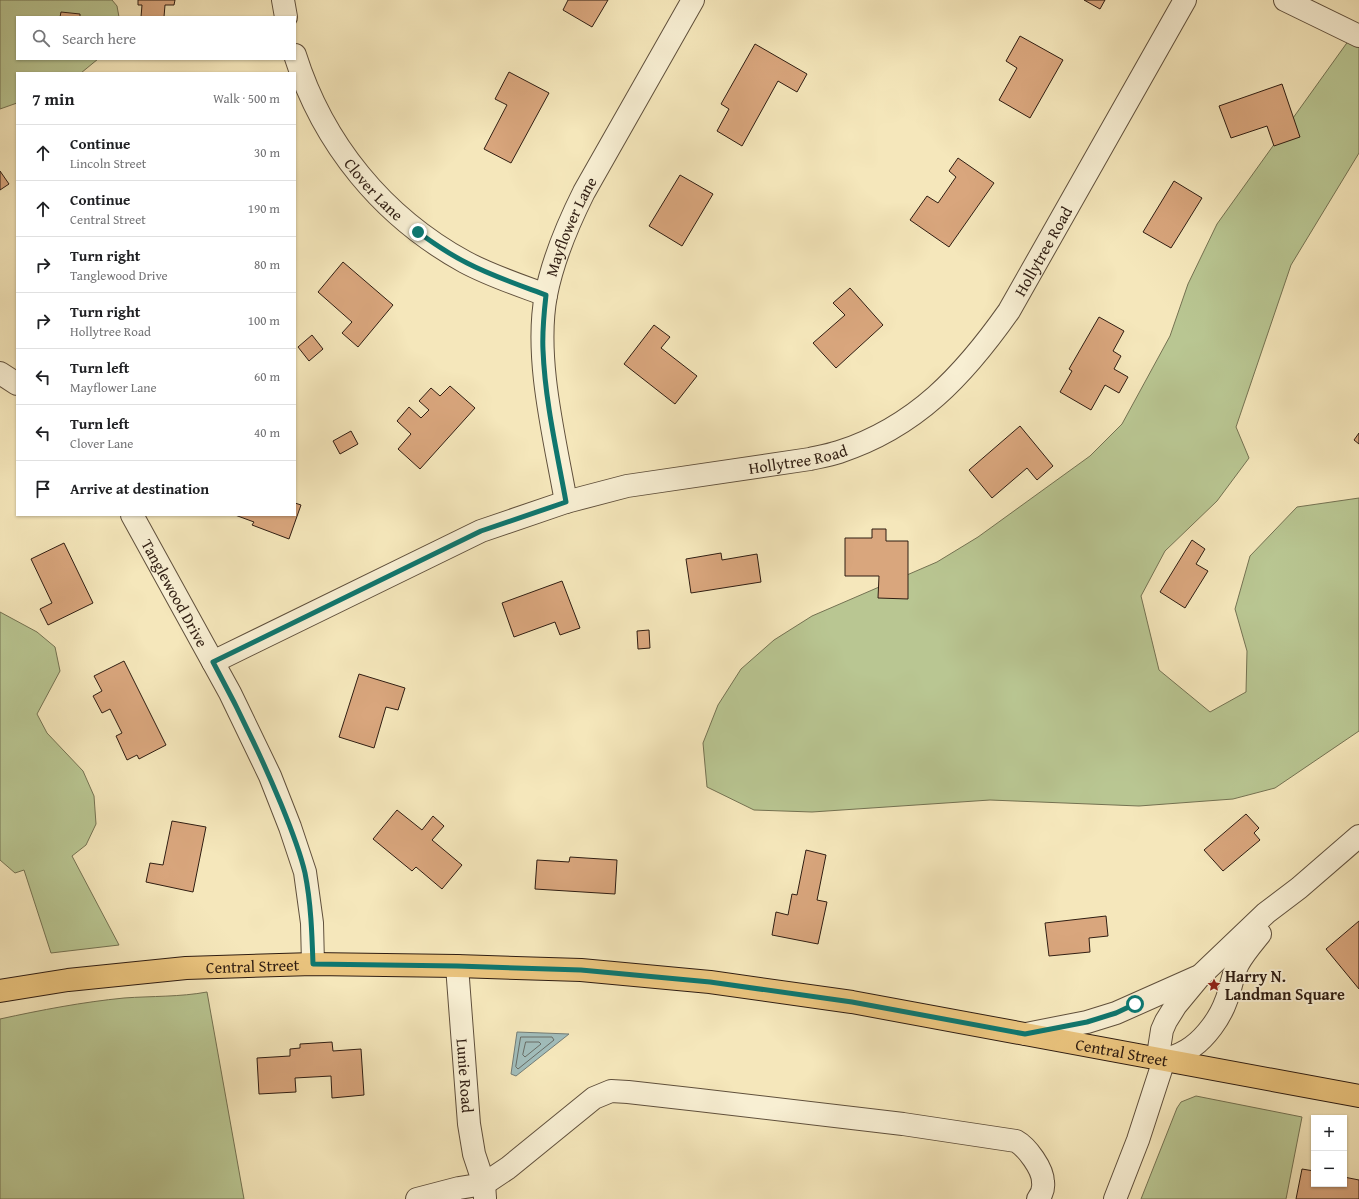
<!DOCTYPE html>
<html lang="en">
<head>
<meta charset="utf-8">
<style>
  body { margin:0; font-family:"Gentium Book Plus",serif; background:#f6f6f6; color:#202124 }
  .controls { position:absolute; right:12px; bottom:12px; display:grid; overflow:hidden; border-radius:0px; box-shadow:0 1px 3px #0004 }
  .controls button { width:36px; height:36px; display:grid; place-items:center; padding:0; border:0; border-bottom:1px solid #e0e0e0; background:#fff; color:#202124; font:20px sans-serif }
  .stop { position:absolute; width:12px; height:12px; margin:-9px; border:3px solid #0f766e; border-radius:50%; background:#fff }
  .stop.end { background:#0f766e; border-color:#fff; box-shadow:0 1px 4px #0008 }
  .list { margin:0; padding:0; list-style:none }
  h2 { display:flex; justify-content:space-between; align-items:center; height:52px; margin:0; padding:0 16px; font-size:17px }
  h2 small { font-size:13px; font-weight:400; color:#757577 }
  .list li { display:grid; grid-template-columns:26px 1fr auto; gap:12px; align-items:center; box-sizing:border-box; height:56px; padding:0 16px; border-top:1px solid #e0e0e0 }
  .list b { display:block; font-size:15px; white-space:nowrap }
  .list p { margin:0; font-size:13px; white-space:nowrap; color:#757577 }
  .list em { font-size:13px; font-style:normal; color:#757577 }
  .icon { flex:none; width:22px; height:22px; fill:none; stroke:currentColor; stroke-width:2; stroke-linecap:round; stroke-linejoin:round }
  .map { position:relative; flex:none; width:1359px; height:1199px; overflow:hidden }
  .search { position:absolute; background:#fff; box-shadow:0 1px 3px #0004; left:16px; top:16px; width:280px; height:44px; display:flex; align-items:center; gap:10px; box-sizing:border-box; padding:0 14px; border-radius:0px; color:#757577; font-size:15px }
  .panel { position:absolute; background:#fff; box-shadow:0 1px 3px #0004; left:16px; top:72px; width:280px; height:444px; border-radius:0px }
  .map>svg:first-child { display:block }
</style>
</head>
<body>
<div class="map">
<svg width="1359" height="1199" viewBox="0 0 1359 1199">
  <rect width="100%" height="100%" fill="#f5e7bb"/>
  <filter id="stains"><feTurbulence type="fractalNoise" baseFrequency=".005" numOctaves="4"/><feColorMatrix values="0 0 0 0 .2 0 0 0 0 .09 0 0 0 0 .02 0 0 0 .5 -.17"/></filter>
  <radialGradient id="worn" r=".72"><stop offset=".6" stop-color="#630" stop-opacity="0"/><stop offset="1" stop-color="#630" stop-opacity=".3"/></radialGradient>
  <!-- green -->
  <path fill="#b9c692" stroke="#747252" d="M0 0H112L117 6 119 17H17V59H98L81 73H17V103L0 109Z
    M1359 26V153L1291 265 1236 427 1249 458 1217 501 1165 551 1141 596 1159 670 1210 712 1246 692 1247 651 1235 609 1250 556 1297 507 1359 498V731L1275 788 1233 799 1139 806 990 800 812 812 754 810 707 787 703 743 718 705 741 669 774 640 812 616 937 562 978 537 1090 456 1122 424 1170 336 1188 284 1217 224Z
    M0 612 37 632 55 647 60 671 37 714 47 733 83 771 94 796 96 824 86 845 72 856 119 945 51 953 24 870 15 873 0 860Z
    M207 992 244 1199H0V1019C41 1010 83 1002 124 998 152 996 180 997 207 992Z
    M1196 1096 1302 1117 1286 1199H1141L1177 1108 1181 1102Z"/>
  <!-- water -->
  <path fill="#a1bdbb" stroke="#737d77" d="M517 1032 569 1034 516 1076 511 1074Z"/>
  <g fill="none" stroke-linecap="round" stroke-linejoin="round">
    <!-- shore -->
    <path stroke="#686d66" stroke-width="1" d="M521 1037H552L554 1040 518 1069 516 1067Z
      M526 1042H539L541 1044 525 1057 523 1055Z"/>
  </g>
  <!-- building -->
  <path fill="#d9a67d" stroke="#2f1d12" d="M138 0H175L174 5H165L164 17H141L142 5H138Z
    M568 0H608L592 27 563 10Z
    M1084 0H1105L1100 9Z
    M61 12 80 14V17H60Z
    M1020 36 1063 60 1030 118 999 100 1017 68 1006 61Z
    M755 44 807 74 797 92 778 81 742 146 717 131 729 109 721 104Z
    M509 72 549 93 511 163 484 149 507 105 495 99Z
    M1282 84 1300 137 1274 146 1267 126 1231 138 1219 106Z
    M958 158 994 183 949 247 910 220 927 196 938 203 956 177 949 171Z
    M0 171 9 184 0 190Z
    M680 175 713 194 682 246 649 226Z
    M1174 181 1202 198 1171 248 1143 232Z
    M343 262 393 305 358 347 342 333 352 322 318 292Z
    M850 288 883 325 836 368 813 343 845 315 833 303Z
    M1099 317 1124 331 1113 351 1121 356 1114 369 1128 377 1119 393 1105 385 1091 410 1060 392 1072 371 1069 369Z
    M654 325 670 337 661 348 697 376 675 404 624 364Z
    M312 335 323 349 309 361 298 347Z
    M450 386 475 408 420 469 398 449 411 434 397 421 409 407 421 418 429 410 419 401 431 388 440 396Z
    M1020 426 1053 466 1037 480 1027 468 992 498 969 470Z
    M351 431 358 444 340 454 333 441Z
    M1359 433V444L1354 440Z
    M295 503 301 505 289 539 252 525 254 522 235 515H295Z
    M872 529H886V541H908V599L878 598 879 576H845V538H872Z
    M1192 540 1205 549 1196 564 1208 571 1185 608 1160 592Z
    M64 543 93 603 48 625 40 609 52 603 31 559Z
    M721 553 722 560 757 554 761 582 691 593 686 559Z
    M562 581 580 628 560 635 555 622 514 637 502 603Z
    M649 630 650 648 638 649 637 631Z
    M124 661 166 745 139 759 137 755 127 760 116 736 122 733 110 709 102 713 93 696 102 691 94 676Z
    M359 674 405 688 398 710 386 707 374 748 339 737Z
    M397 810 422 830 433 816 444 826 432 840 462 865 442 889 416 867 412 871 373 839Z
    M1246 814 1259 828 1254 833 1260 840 1223 871 1204 850Z
    M172 821 206 827 193 892 146 882 150 863 163 865Z
    M806 850 826 855 817 900 827 902 818 944 772 935 776 912 788 915 792 894 797 895Z
    M570 857 617 860 615 894 535 889 537 860 569 862Z
    M1106 916 1108 936 1089 938 1090 952 1049 956 1045 923Z
    M1359 921V989L1326 949Z
    M332 1042 333 1051 361 1049 364 1095 332 1098 331 1076 295 1078 296 1092 259 1094 257 1058 290 1056V1049L300 1048V1044Z
    M1302 1169 1314 1171V1184H1344V1177L1359 1180V1199H1296Z"/>
  <g fill="none" stroke-linecap="round" stroke-linejoin="round">
    <!-- minor casing -->
    <g stroke="#60503c" stroke-width="24">
      <g id="minor">
        <path d="M283 0 286 17"/>
        <path d="M1285 0 1359 36"/>
        <path id="s1" d="M295 55C323 144 383 217 465 262 491 276 519 285 546 295"/>
        <path d="M0 373 17 384"/>
        <path id="s2" d="M566 502C555 439 534 358 546 295 553 259 568 224 584 192L693 0"/>
        <path id="s3" d="M132 515 230 693 270 776 290 827 305 872 312 923 313 964"/>
        <path id="s4" d="M213 662 481 531 566 502 627 486 810 459C819 457 830 455 839 452 916 427 964 375 1009 311L1185 0"/>
        <path id="s5" d="M457 966 469 1124 474 1154 484 1184 485 1198"/>
        <path d="M1026 1034 1087 1022 1116 1013 1197 977"/>
        <path d="M1164 1060 1159 1049 1162 1030 1166 1021 1176 1005 1200 976 1266 913 1299 888 1359 836"/>
        <path d="M1164 1060C1174 1057 1183 1054 1192 1047 1206 1037 1220 1018 1226 1001 1231 989 1232 976 1238 964 1244 953 1252 944 1260 934"/>
        <path d="M417 1199 459 1188 484 1184 508 1168 594 1098 611 1091 628 1092 699 1100 903 1124 1016 1141C1027 1147 1043 1169 1043 1182 1044 1189 1042 1194 1038 1199"/>
        <path d="M1115 1199 1138 1140 1164 1060"/>
      </g>
    </g>
    <!-- major casing -->
    <g stroke="#2f1d12" stroke-width="24">
      <g id="major">
        <path id="s6" d="M0 991 68 980 186 968 313 964 457 966 581 970 710 982 852 1002 1359 1096"/>
      </g>
    </g>
    <!-- minor -->
    <use href="#minor" stroke="#f8efd3" stroke-width="22"/>
    <!-- major -->
    <use href="#major" stroke="#eac47e" stroke-width="22"/>
  </g>
  <g fill="none" stroke-linecap="round" stroke-linejoin="round">
    <!-- route -->
    <path stroke="#0f766e" stroke-width="5" d="M418 232C433 243 449 254 467 263 492 276 519 285 546 295 544 313 542 331 543 350 545 401 557 452 566 502L481 531 213 662C238 708 261 756 281 804 290 826 300 851 305 873 311 903 312 934 313 964L457 966 581 970 710 982 852 1002 1025 1034 1087 1022 1116 1013 1135 1004"/>
  </g>
  <!-- icons -->
  <defs>
    <g id="sight-bare" transform="scale(1.08)"><path d="M0-6L1.8-2.2L6-1.7L2.9 1.2L3.7 5.4L0 3.3L-3.7 5.4L-2.9 1.2L-6-1.7L-1.8-2.2Z" fill="#8f2418" stroke="#f8efd3" stroke-width="2.5" paint-order="stroke"/></g>
  </defs>
  <g fill-rule="evenodd">
    <use href="#sight-bare" x="1214" y="985"/>
  </g>
  <g text-anchor="middle" dominant-baseline="central" stroke-width="4" stroke-linejoin="round" paint-order="stroke">
    <!-- street labels -->
    <g font-size="16" fill="#2f1d12" stroke="#f8efd3">
      <text stroke="none"><textPath href="#s1" startOffset="157">Clover Lane</textPath></text>
      <text stroke="none"><textPath href="#s2" startOffset="282">Mayflower Lane</textPath></text>
      <text stroke="none"><textPath href="#s4" startOffset="960">Hollytree Road</textPath></text>
      <text stroke="none"><textPath href="#s4" startOffset="624">Hollytree Road</textPath></text>
      <text stroke="none"><textPath href="#s3" startOffset="89">Tanglewood Drive</textPath></text>
      <text stroke="none"><textPath href="#s6" startOffset="254">Central Street</textPath></text>
      <text stroke="none"><textPath href="#s6" startOffset="1130">Central Street</textPath></text>
      <text stroke="none"><textPath href="#s5" startOffset="110">Lunie Road</textPath></text>
    </g>
    <!-- poi labels -->
    <g font-size="16" font-weight="bold" fill="#2f1d12" stroke="#f8efd3" text-anchor="start">
      <text x="1225" y="976">Harry N.<tspan x="1225" dy="18">Landman Square</tspan></text>
    </g>
  </g>
  <rect width="100%" height="100%" filter="url(#stains)"/>
  <rect width="100%" height="100%" fill="url(#worn)"/>
</svg>
<div class="controls">
<button>+</button>
<button>−</button>
</div>
<div class="stop" style="left:1135px;top:1004px"></div>
<div class="stop end" style="left:418px;top:232px"></div>
<div class="search"><svg class="icon" aria-label="search" viewBox="0 0 24 24"><circle cx="10" cy="10" r="6"/><path d="M15 15l6 6"/></svg>Search here</div>
<section class="panel">
<h2>7 min<small>Walk · 500 m</small></h2>
<ul class="list">
<li><svg class="icon" aria-label="ahead" viewBox="0 0 24 24"><path d="M12 20V5M6 11l6-6 6 6"/></svg><div><b>Continue</b><p>Lincoln Street</p></div><em>30 m</em></li>
<li><svg class="icon" aria-label="ahead" viewBox="0 0 24 24"><path d="M12 20V5M6 11l6-6 6 6"/></svg><div><b>Continue</b><p>Central Street</p></div><em>190 m</em></li>
<li><svg class="icon" aria-label="right" viewBox="0 0 24 24"><path d="M7 20v-9h11M14 6l5 5-5 5"/></svg><div><b>Turn right</b><p>Tanglewood Drive</p></div><em>80 m</em></li>
<li><svg class="icon" aria-label="right" viewBox="0 0 24 24"><path d="M7 20v-9h11M14 6l5 5-5 5"/></svg><div><b>Turn right</b><p>Hollytree Road</p></div><em>100 m</em></li>
<li><svg class="icon" aria-label="left" viewBox="0 0 24 24"><path d="M17 20v-9H6M10 6l-5 5 5 5"/></svg><div><b>Turn left</b><p>Mayflower Lane</p></div><em>60 m</em></li>
<li><svg class="icon" aria-label="left" viewBox="0 0 24 24"><path d="M17 20v-9H6M10 6l-5 5 5 5"/></svg><div><b>Turn left</b><p>Clover Lane</p></div><em>40 m</em></li>
<li><svg class="icon" aria-label="arrive" viewBox="0 0 24 24"><path d="M6 21V4h12l-3 4 3 4H6"/></svg><div><b>Arrive at destination</b></div></li>
</ul>
</section>
</div>
</body>
</html>
